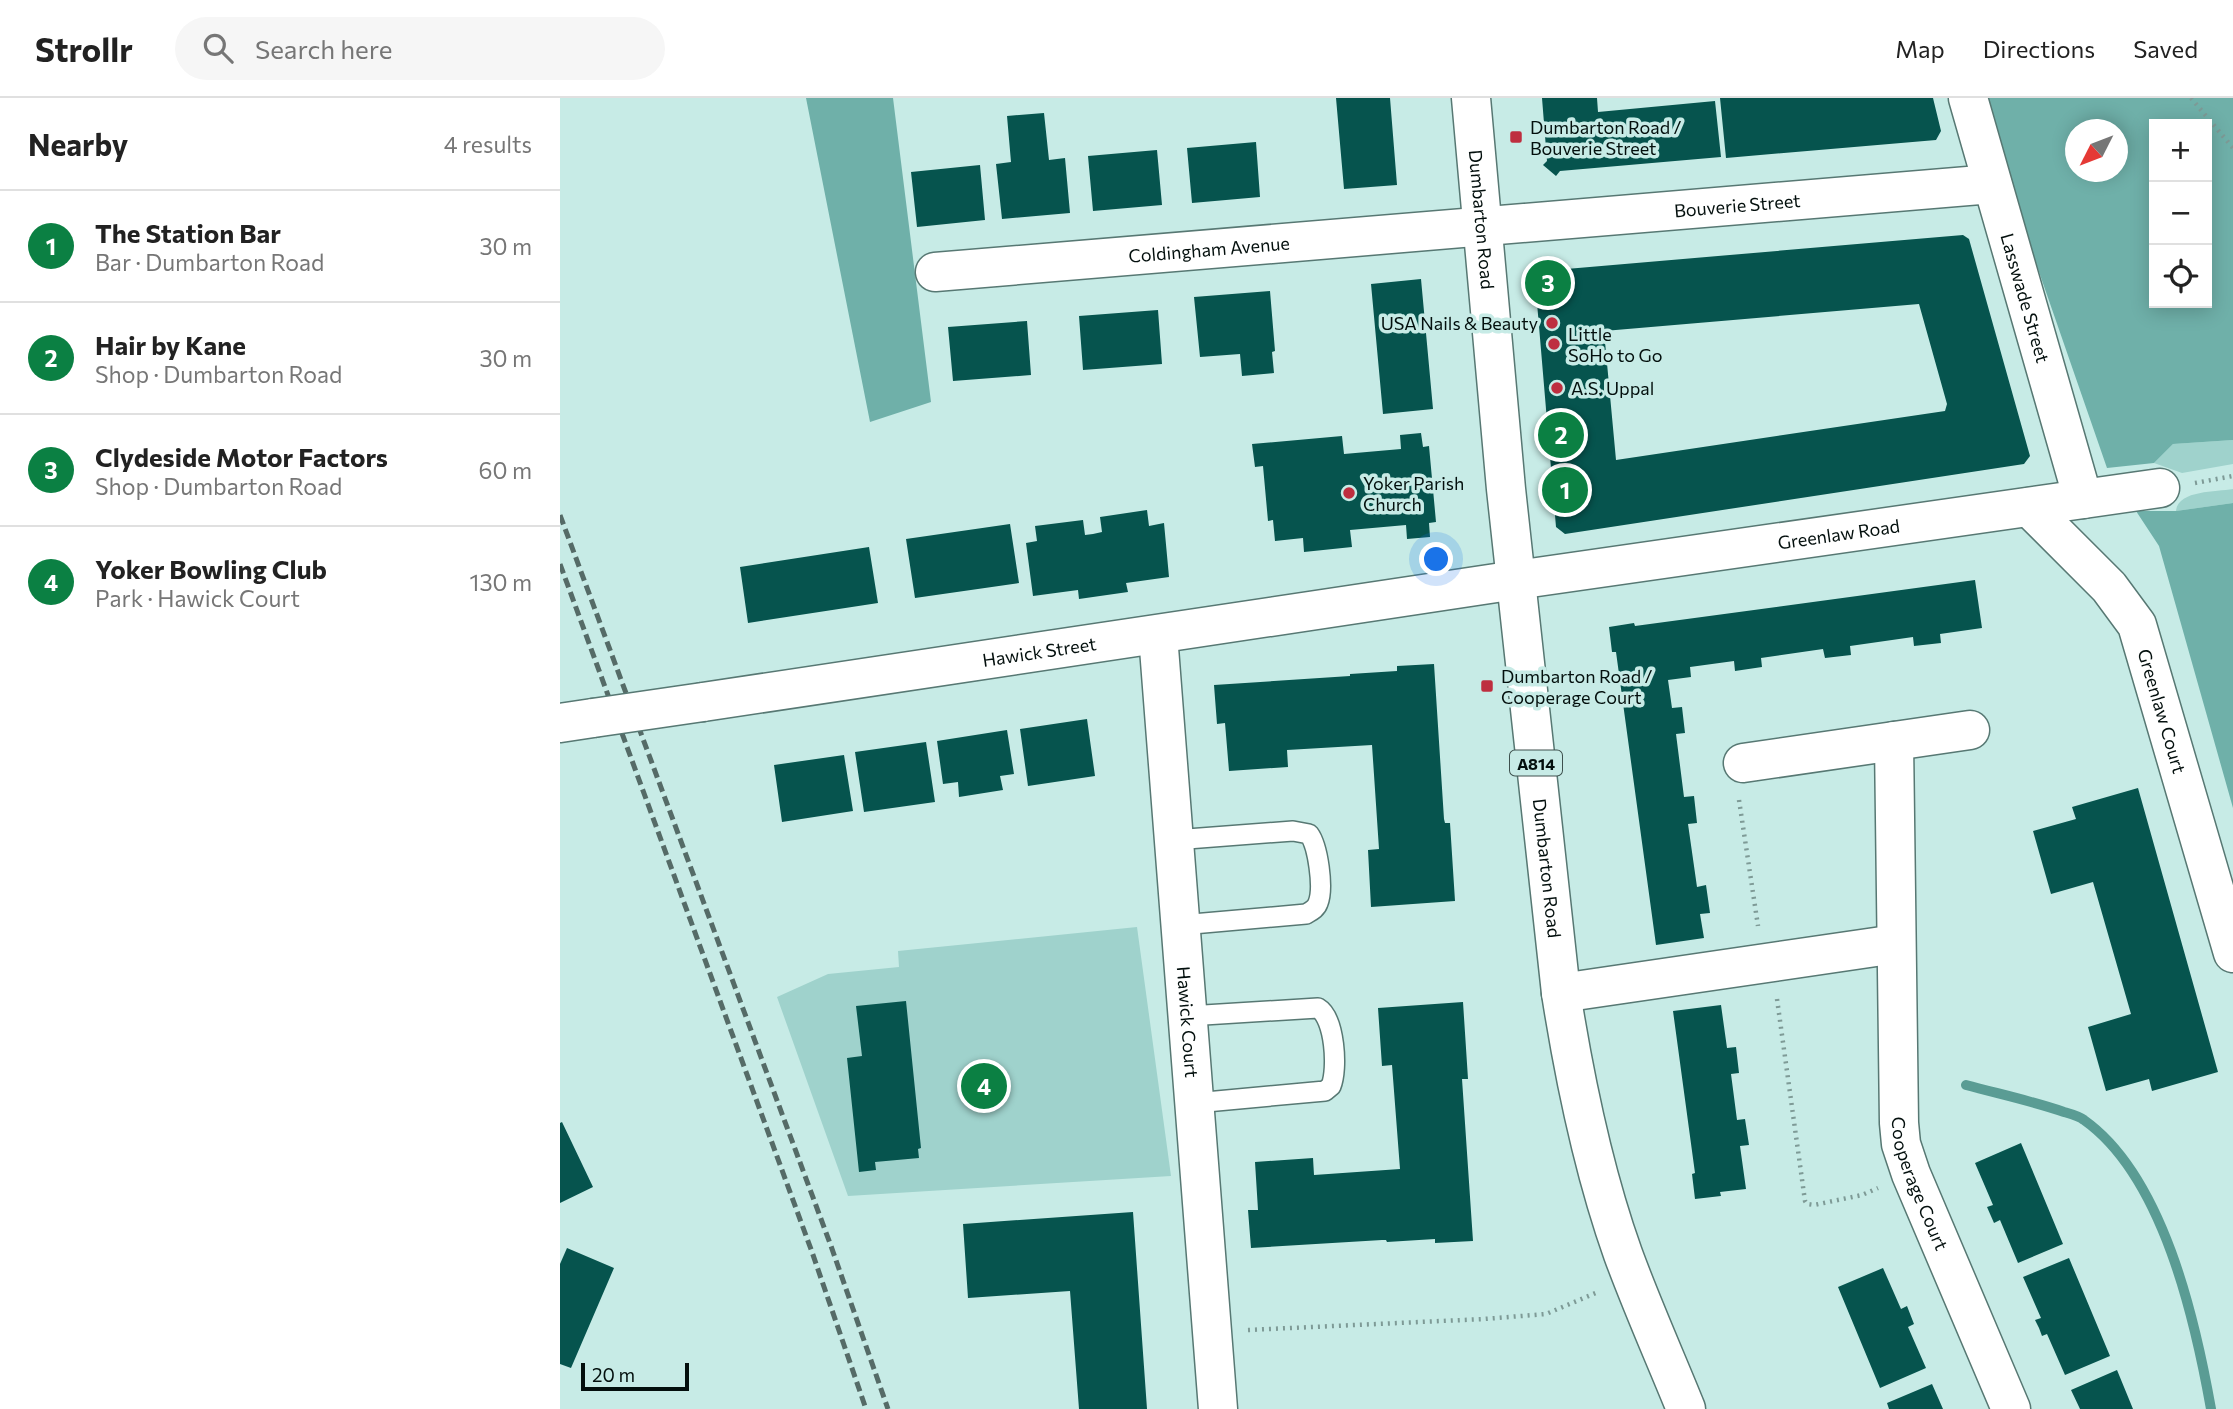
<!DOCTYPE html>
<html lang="en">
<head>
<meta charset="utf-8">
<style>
  body { margin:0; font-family:Commissioner,sans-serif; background:#f6f6f6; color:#222 }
  .controls { position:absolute; right:21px; top:21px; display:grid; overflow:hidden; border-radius:0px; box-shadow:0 4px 18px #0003 }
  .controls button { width:63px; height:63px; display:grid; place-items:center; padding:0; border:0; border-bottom:2px solid #e0e0e0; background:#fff; color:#222; font:35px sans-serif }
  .compass { position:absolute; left:1505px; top:21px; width:63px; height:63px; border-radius:50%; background:#fff; box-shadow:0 4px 18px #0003; rotate:228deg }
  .scale { position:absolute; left:21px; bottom:18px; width:108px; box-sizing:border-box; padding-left:7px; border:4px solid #030f0d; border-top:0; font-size:19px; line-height:24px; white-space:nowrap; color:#030f0d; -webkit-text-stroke:5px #c7ebe6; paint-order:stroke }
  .you { position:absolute; left:877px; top:462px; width:24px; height:24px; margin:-18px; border:5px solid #fff; border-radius:50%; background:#1a73e8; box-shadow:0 0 0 10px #1a73e833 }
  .badge { display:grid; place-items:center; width:46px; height:46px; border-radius:50%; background:#0b8043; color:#fff; font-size:23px; font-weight:700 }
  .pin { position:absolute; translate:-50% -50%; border:4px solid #fff; box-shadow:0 2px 7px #0006 }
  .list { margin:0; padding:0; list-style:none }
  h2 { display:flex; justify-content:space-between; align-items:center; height:91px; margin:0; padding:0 28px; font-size:30px }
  h2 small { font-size:23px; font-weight:400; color:#767676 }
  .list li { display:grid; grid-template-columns:46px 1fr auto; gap:21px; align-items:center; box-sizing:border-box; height:112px; padding:0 28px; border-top:2px solid #e0e0e0 }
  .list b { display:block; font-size:26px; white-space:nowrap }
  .list p { margin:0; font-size:23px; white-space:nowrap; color:#767676 }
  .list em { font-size:23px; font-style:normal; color:#767676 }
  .icon { flex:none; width:38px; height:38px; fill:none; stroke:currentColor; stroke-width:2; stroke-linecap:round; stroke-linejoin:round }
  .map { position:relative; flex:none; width:1673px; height:1311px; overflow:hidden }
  header { display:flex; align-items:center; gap:42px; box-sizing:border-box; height:98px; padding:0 35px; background:#fff; border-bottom:2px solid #e0e0e0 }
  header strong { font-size:33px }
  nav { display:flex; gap:38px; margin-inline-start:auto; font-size:24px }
  .search { width:490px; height:63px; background:#f6f6f6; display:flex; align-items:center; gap:18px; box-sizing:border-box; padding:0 24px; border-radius:38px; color:#767676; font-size:26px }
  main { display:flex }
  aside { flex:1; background:#fff }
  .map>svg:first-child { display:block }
</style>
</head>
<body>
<header>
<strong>Strollr</strong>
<div class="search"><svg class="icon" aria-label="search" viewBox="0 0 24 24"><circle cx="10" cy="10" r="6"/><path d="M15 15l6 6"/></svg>Search here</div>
<nav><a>Map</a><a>Directions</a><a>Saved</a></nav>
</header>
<main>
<aside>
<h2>Nearby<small>4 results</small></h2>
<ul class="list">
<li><span class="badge">1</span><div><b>The Station Bar</b><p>Bar · Dumbarton Road</p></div><em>30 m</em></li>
<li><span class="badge">2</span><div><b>Hair by Kane</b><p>Shop · Dumbarton Road</p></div><em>30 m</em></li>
<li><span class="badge">3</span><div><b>Clydeside Motor Factors</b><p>Shop · Dumbarton Road</p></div><em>60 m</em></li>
<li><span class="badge">4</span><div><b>Yoker Bowling Club</b><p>Park · Hawick Court</p></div><em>130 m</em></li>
</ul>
</aside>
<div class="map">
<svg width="1673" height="1311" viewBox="0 0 1673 1311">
  <rect width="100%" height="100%" fill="#c7ebe6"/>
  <!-- green -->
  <path fill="#9fd2cc" d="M1673 342V366L1622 375 1594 365 1613 346Z
    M1673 391V405L1616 413C1618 392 1656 394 1673 391Z
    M577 829 611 1078 288 1098 217 899 268 876 339 869 338 853Z"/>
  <!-- forest -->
  <path fill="#6fb0a9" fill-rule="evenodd" d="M246 0H333L371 304 310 324Z
    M1425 0H1673V342L1613 346 1594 365 1547 370 1451 93ZM1594 26H1647V205H1594ZM1516 32H1558V74H1516Z
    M1673 405V710L1599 448 1576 413H1616Z"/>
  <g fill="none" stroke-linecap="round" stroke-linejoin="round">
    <!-- stream -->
    <path stroke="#5a9c94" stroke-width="10" d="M1406 987C1439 996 1472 1003 1504 1014 1511 1016 1519 1018 1524 1022 1603 1078 1635 1221 1651 1311"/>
  </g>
  <!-- building -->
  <path fill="#06544e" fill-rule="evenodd" d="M776 0H830L837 87 784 91Z
    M982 0H1037L1038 14 1155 3 1161 59 1000 73 996 78 983 67 987 63Z
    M1160 0H1373L1381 33 1376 42 1166 60Z
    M484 15 489 62 505 60 510 115 442 121 436 66 451 64 447 18Z
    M696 44 700 99 632 105 627 50Z
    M597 52 602 107 533 113 528 58Z
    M420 67 425 122 357 129 351 74Z
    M1403 137 1409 141 1470 358 1464 366 1005 436 996 429 975 181 983 173ZM1359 206 1387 306 1385 313 1056 362 1044 233Z
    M861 181 873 311 823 316 811 186Z
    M710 193 715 253 712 254 714 275 682 278 680 256 640 259 634 199Z
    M598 212 602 266 523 272 519 218Z
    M467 223 471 277 393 283 388 229Z
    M861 335 863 349 869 348 876 424 869 425 870 439 847 441 846 427 790 432 792 449 744 454 743 440 715 443 713 422 708 423 703 368 695 369 692 346 782 338 784 356 841 351 840 337Z
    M587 412 589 428 604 425 609 479 566 485 568 494 519 501 518 492 473 498 466 445 477 443 475 428 523 422 525 437 533 436 542 434 540 419Z
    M450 426 459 485 355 500 346 441Z
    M309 449 318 505 188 525 180 469Z
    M1415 482 1422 530 1380 536 1381 545 1354 548 1353 539 1290 548 1291 557 1265 560 1263 551 1201 560 1202 569 1175 573 1174 563 1130 569 1131 579 1108 582 1112 610 1122 609 1125 635 1116 636 1124 699 1134 698 1137 725 1128 726 1137 789 1146 787 1150 815 1140 816 1144 840 1096 847 1056 554H1052L1049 529 1074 525 1075 528Z
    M874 566 884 721 885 725H890L895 803 811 809 808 752 819 751 812 647 727 652 728 669 669 673 665 625 657 626 654 587 790 578V576L837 573V568Z
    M527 621 535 678 468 688 460 631Z
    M447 632 454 676 440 678 443 692 399 699 398 684 383 686 377 643Z
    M366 644 375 704 304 714 295 654Z
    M284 657 293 713 222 724 214 667Z
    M1578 690 1658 974 1592 993 1589 981 1546 993 1528 929 1571 916 1533 784 1491 796 1473 733 1516 721 1512 709Z
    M346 903 361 1050 358 1051 359 1060 315 1064 316 1072 299 1074 287 960 302 958 296 908Z
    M903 904 908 981H902L913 1143 875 1145V1141L827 1144 826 1142H822L691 1150 688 1112H698L695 1064 753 1060 754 1077 840 1071 832 967 822 968 818 910Z
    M1161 907 1167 950 1176 949 1179 975 1171 976 1177 1022 1185 1021 1189 1047 1180 1048 1186 1091 1160 1094 1161 1098 1135 1101 1132 1076 1135 1075 1113 913Z
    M2 1024 33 1089 0 1105V1025Z
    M1461 1045 1503 1146 1458 1165 1440 1122 1434 1125 1427 1109 1433 1107 1415 1065Z
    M573 1114 587 1311H519L510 1193 408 1200 403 1126Z
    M7 1150 54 1170 11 1270 0 1266V1166Z
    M1509 1160 1550 1258 1505 1277 1487 1236 1482 1238 1479 1230 1475 1222 1481 1220 1463 1179Z
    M1323 1170 1341 1211 1347 1208 1354 1226 1348 1229 1366 1270 1320 1290 1278 1189Z
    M1557 1272 1573 1311H1520L1511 1292Z
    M1372 1286 1383 1311H1329L1327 1305Z"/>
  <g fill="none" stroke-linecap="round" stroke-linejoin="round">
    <!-- lane casing -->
    <g stroke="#577873" stroke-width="22">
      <path id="lane" d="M614 742 733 733 749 736C758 748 764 790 758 805 756 811 751 813 746 816L621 827
        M628 918 758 910C775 920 778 971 771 988L765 993 635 1005"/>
    </g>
    <!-- street casing -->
    <g stroke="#577873" stroke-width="41">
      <g id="street">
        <path id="s1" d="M1408 0 1523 401"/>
        <path id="s2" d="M375 174 1432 86"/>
        <path id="s3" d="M1469 409 1549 489 1577 527 1673 855"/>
        <path id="s4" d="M598 537 658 1311"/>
        <path id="s5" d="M143 604 956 482 1600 390"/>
        <path d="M0 625 33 620"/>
        <path id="s6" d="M1334 643 1339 1025 1341 1046 1351 1076 1451 1311"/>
        <path d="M1183 665 1410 632"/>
        <path d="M1001 895 1336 846"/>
      </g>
    </g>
    <!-- primary casing -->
    <g stroke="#577873" stroke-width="41">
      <g id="primary">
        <path id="s7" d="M911 0 946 391 1001 895C1015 984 1033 1072 1063 1156 1082 1208 1105 1259 1126 1311"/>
      </g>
    </g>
    <!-- path -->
    <path stroke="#7e9a96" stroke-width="4.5" stroke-dasharray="2 5" stroke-linecap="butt" d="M1631 0 1673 50
      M1635 385 1673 378
      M1179 702 1198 828
      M1217 901 1245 1103 1247 1106 1254 1107 1302 1097 1318 1090
      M688 1232 924 1221 986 1216 1038 1194"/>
    <!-- lane -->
    <use href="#lane" stroke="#fff" stroke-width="19"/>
    <!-- street -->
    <use href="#street" stroke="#fff" stroke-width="38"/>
    <!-- primary -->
    <use href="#primary" stroke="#fff" stroke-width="38"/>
    <!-- rail -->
    <path stroke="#556b67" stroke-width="5" stroke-dasharray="10 5" stroke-linecap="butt" d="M0 417 271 1148 328 1311
      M0 466 252 1154 306 1311"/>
    <!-- street-bridge casing -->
    <g stroke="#577873" stroke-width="41" stroke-linecap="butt">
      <path id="street-bridge" d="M33 620 143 604"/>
    </g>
    <!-- street-bridge -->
    <use href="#street-bridge" stroke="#fff" stroke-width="38"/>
  </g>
  <!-- markers -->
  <g fill="#be2e3f" stroke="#c7ebe6" stroke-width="2.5">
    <rect x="949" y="32" width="14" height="14" rx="3.5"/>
    <circle cx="992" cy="225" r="7"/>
    <circle cx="994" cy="246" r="7"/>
    <circle cx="997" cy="290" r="7"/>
    <circle cx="789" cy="395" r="7"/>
    <rect x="920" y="581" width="14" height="14" rx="3.5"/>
  </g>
  <g text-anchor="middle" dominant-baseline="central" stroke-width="7" stroke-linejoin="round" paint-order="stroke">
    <!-- shield labels -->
    <rect fill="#c7ebe6" stroke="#3e514e" stroke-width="2" x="950" y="652.5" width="52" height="25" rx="5"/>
    <g font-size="16" font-weight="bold" fill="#030f0d">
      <text x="976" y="665">A814</text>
    </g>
    <!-- poi labels -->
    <g font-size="18" fill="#030f0d" stroke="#c7ebe6" text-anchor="start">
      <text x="970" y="29">Dumbarton Road /<tspan x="970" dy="21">Bouverie Street</tspan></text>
      <text x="978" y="225" text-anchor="end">USA Nails &amp; Beauty</text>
      <text x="1008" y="236">Little<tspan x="1008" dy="21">SoHo to Go</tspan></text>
      <text x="1011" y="290">A.S. Uppal</text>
      <text x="803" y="385">Yoker Parish<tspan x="803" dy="21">Church</tspan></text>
      <text x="941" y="578">Dumbarton Road /<tspan x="941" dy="21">Cooperage Court</tspan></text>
    </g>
    <!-- street labels -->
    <g font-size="18" fill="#030f0d" stroke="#c7ebe6">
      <text stroke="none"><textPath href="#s2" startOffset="805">Bouverie Street</textPath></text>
      <text stroke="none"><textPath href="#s7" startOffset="122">Dumbarton Road</textPath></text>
      <text stroke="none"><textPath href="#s2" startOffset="275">Coldingham Avenue</textPath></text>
      <text stroke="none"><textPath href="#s1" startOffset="208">Lasswade Street</textPath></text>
      <text stroke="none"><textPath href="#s5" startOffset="1148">Greenlaw Road</textPath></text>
      <text stroke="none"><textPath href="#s5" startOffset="340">Hawick Street</textPath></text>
      <text stroke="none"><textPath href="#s3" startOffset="250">Greenlaw Court</textPath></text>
      <text stroke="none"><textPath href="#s7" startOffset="774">Dumbarton Road</textPath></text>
      <text stroke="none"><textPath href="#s4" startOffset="388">Hawick Court</textPath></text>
      <text stroke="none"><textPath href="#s6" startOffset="446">Cooperage Court</textPath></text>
    </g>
  </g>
</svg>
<div class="controls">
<button>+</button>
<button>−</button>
<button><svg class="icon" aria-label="locate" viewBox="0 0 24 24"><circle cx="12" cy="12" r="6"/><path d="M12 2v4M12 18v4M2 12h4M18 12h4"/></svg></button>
</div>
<svg class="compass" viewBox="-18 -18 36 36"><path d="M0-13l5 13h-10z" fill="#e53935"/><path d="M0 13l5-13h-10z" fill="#767676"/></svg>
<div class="scale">20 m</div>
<div class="you"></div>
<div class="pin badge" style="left:1005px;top:392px">1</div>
<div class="pin badge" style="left:1001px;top:337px">2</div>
<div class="pin badge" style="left:988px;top:185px">3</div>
<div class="pin badge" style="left:424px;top:988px">4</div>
</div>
</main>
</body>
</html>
